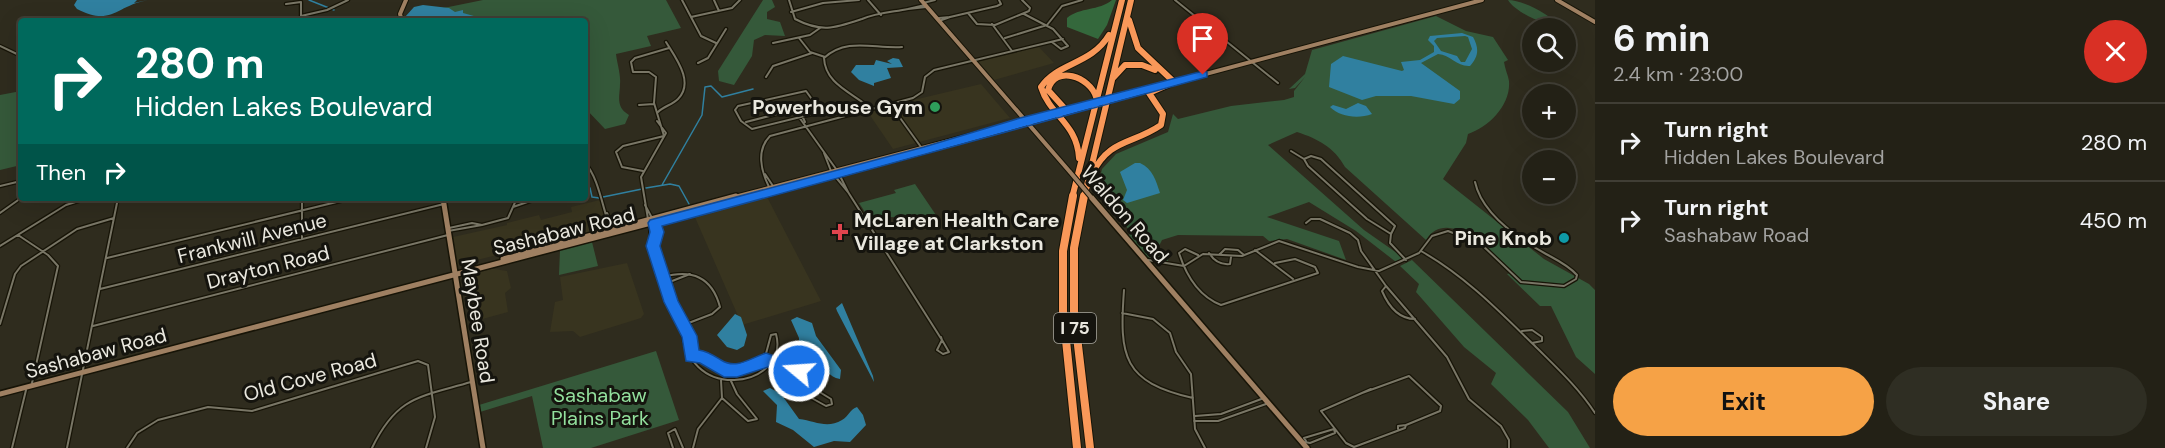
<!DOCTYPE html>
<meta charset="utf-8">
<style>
body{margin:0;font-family:"DM Sans",sans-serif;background:#2f2e23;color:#f1f3f6;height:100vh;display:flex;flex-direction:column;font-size:22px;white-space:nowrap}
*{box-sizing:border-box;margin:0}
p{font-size:20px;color:#a3a3a1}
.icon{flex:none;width:33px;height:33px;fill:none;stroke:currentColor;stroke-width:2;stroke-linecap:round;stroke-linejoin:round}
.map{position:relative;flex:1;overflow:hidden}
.details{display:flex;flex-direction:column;background:#232116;width:570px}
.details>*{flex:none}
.top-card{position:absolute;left:18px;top:18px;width:570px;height:183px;border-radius:6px;box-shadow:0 6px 24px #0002,0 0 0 2px #403e35;background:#00695c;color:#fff;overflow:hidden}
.tools{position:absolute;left:1522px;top:18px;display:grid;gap:12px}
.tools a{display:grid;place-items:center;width:54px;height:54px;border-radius:50%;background:#232116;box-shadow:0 6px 24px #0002,0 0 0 2px #403e35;font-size:30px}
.pin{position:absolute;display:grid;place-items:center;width:51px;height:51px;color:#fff;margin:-62px -26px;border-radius:50% 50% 50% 0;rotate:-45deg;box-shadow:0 0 6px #0007}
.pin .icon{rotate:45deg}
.me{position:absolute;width:66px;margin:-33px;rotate:288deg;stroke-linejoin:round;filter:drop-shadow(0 0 4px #0008)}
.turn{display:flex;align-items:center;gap:21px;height:126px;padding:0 18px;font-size:27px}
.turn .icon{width:78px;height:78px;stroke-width:2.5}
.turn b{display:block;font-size:42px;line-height:51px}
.then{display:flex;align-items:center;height:57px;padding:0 18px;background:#0003;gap:12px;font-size:22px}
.round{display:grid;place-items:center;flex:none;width:63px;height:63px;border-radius:32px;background:#2f2e23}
.headline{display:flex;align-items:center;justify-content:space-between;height:102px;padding:0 18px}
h1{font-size:36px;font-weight:700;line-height:45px}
.action{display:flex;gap:12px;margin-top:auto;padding:12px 18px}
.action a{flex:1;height:69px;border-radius:36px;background:#f6a246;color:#111;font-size:24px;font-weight:700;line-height:69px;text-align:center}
.action a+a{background:#2f2e23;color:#f1f3f6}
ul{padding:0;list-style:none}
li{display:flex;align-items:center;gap:18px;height:78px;padding:0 18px;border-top:2px solid #403e35}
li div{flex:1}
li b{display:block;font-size:22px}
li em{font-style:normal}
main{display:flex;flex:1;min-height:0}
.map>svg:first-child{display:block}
</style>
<main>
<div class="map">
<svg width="1595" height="448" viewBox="0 0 1595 448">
<rect width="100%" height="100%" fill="#2f2c1e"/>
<path fill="#38341f" d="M1038,46L1054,63L994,80L978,61Z
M981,84L1010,118L893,149L867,111Z
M766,195L821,301L742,325L694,215Z
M600,200L608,226L513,254L511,246L496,250L497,255L457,265L453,237L507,225V223L539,215L541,220L572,212L571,207Z
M627,263L644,314L641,318L580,337L573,331L550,332L555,302L563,300L560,277Z
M488,268L507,271L511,288L505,293L508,312L475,321L473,308L468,310L461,277Z"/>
<path fill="#35593a" d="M483,0H666L681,28L647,36L651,46L616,54C617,63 621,75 620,84C620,96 615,107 629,115L625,124L605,129L585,108V21H415L414,14Z
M763,0H772L775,7L767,12V19L780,22L785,36L765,35L754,40L752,56L734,85L719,81L718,71Z
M1508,0C1523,0 1550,15 1560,26C1545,25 1516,13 1508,0Z
M1436,16L1466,31L1493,37L1508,60L1504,62C1505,69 1508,75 1509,81C1511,105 1489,127 1468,134L1466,143L1443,179L1544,259L1589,284L1595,290V374L1576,357L1551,306H1540L1507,274L1511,273C1496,255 1448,205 1426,240L1345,167C1334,147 1318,139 1297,132L1268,145L1364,230L1404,258L1396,262L1356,231L1309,202L1267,217L1339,241L1346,260L1287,239L1269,241L1263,236L1178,235L1162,240L1158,248L1168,256V262L1143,256L1126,236L1132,233L1096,193L1102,169L1116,154L1168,132L1173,114L1178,119L1231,106L1284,100L1294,97V91L1305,77L1295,88L1289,89L1305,74L1312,50Z
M21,91V165L0,170V95Z
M915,184L936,215C921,219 903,217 886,217L876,229L859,203L896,193L894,190Z
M592,242L598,266L559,275L560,250Z
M1412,260L1568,412L1590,448H1549L1528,420L1491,384L1496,373L1464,347L1416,292L1419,284L1400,266Z
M656,351L679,420L591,448H543L532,396L480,412L479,405Z"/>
<path fill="#34683c" d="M1112,0H1116L1107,25L1098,39L1067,27V18C1080,7 1099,11 1112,0Z"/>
<path fill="#3080a0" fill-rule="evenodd" d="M77,0H137L134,3L148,0C115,6 112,27 77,9L74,5Z
M423,5L449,8L455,12L463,10V13L492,21H410L405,17L414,7Z
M1462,33L1473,37C1479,48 1479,56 1470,66C1457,67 1451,55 1438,54L1421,63L1460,91V99L1454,104L1411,96H1376L1362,100L1329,87L1331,64L1343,56L1402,71L1404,70L1401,62L1420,60L1434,52V46L1428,40L1430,36ZM1465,36L1468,37L1472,49L1465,62H1461L1457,56L1441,51L1434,41L1437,38Z
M893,58L899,59L903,67L887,68L891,78L874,83V86L859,80L851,72L856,65H874L876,60L892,64L887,61Z
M1358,103L1366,106L1372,114C1358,119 1340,117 1330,107L1333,105L1346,109Z
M1135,163H1140C1153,169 1156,181 1160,193L1127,203L1123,200L1127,190L1120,172Z
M842,303L873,376L874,382L837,311L836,308Z
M735,314L741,317L747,335L744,346L737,350L727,347L717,335Z
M797,317L812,323L816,336L841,370L840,379C828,377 825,367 818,359C814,354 805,353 799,352V338L791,320Z
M770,388L781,394L799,419C815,421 827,429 842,420C849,416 849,410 857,407L863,415L866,425L850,442L834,441L814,447L793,430L776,422L777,405L763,391Z"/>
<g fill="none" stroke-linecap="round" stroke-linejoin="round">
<path stroke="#3080a0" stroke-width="1.5" d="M309,0L334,10
M585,183L590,188L592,197L599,198
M662,185L702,115L705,87L711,86L722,97L753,89
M646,188L670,184L679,186L689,204
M603,197L642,189"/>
<g stroke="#171407" stroke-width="4.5">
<path id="street" d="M682,0L701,36L716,43
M714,0L719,11
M789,0L795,19C822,33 835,28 862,19C876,13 893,12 908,9
M868,0L881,15
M1175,0L1278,83
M923,3L935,0
M286,4L301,2V21
M925,5L908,9L926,7
M791,12L823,3L859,0
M968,13L977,24L995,25L1029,11L1030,8L1022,0
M1024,14L1053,29L1068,46L1061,49L1052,42
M301,16L327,10L348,0
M691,17L732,8L740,0
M950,17L997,6L1001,4L999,0
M939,18L950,17L939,21
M384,21L400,18
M992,24L1012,51
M799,38L810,52L825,57
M1005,38L1047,25L1062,6L1082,0
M773,43L810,35L820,28
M0,46L21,56
M698,63L708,58L726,29
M766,77L773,66L812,53
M806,91L819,109L817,113L752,129L741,121L735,110L738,106Z
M865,104C848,91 825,82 824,58C847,37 874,49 902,47
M890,104L921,147
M639,105L654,104
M799,109L805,122
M794,110L836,169
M658,112C664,106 672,105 678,99C695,82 675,57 666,42
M746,122L816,104
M664,136L654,103L656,77L649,72H633L631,62L635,58L669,48
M1291,151L1304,159L1308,166L1367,219L1391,234L1390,243L1406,260
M824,153L831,171
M1304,159L1311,156L1321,159L1395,226L1391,234
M585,163C598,176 603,209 610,228
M643,171L622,167L616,152L623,146L664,136
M765,174L773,186
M839,174L848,192
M834,175L848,192L942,340
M0,186L21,181
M769,187C761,171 756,150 770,136L913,98L922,92L925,77L934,70L1063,39
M302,198V239
M645,205L652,218
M513,207L539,198
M0,213L21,198
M607,213L613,227
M648,219L641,177L666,133L657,121
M655,223L657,233L652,244L663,277
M1306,223L1311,219H1320L1350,233L1358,240L1361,251L1386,286L1447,357L1469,399L1501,426L1509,440V448
M482,225L508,218L517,198
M650,225C650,271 683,307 690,352
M448,231L482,225L472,223L449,228
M18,235L48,255L58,266L32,383
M0,246L66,205L88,198
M1255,250L1293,279
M1421,251C1465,276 1498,310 1534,345C1556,367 1578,387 1595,413
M1209,253C1214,261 1221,265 1230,264L1231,257
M1198,255L1185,249L1179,253C1186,275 1198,296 1221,305L1318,273L1315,267L1295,259L1275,263
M1219,255L1225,249L1238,250L1244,255
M107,258L353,198
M1148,260L1184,266L1203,254L1242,256L1279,241L1358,267L1379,271L1419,253L1432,236L1448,231L1481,244L1521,282L1564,286L1576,279L1577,275C1568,265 1557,260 1546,254C1519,239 1482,214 1475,182
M663,277C692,269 712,277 720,307L712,314L686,324
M667,283L690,274
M1386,286L1382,291C1388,305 1398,319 1415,319
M100,289L444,204
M1124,290C1119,357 1123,382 1193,398
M1122,313L1153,319L1170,333L1176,352L1191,374L1195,429L1205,448
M682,321C681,407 791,388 776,334L771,335L764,361C752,369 731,373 718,366C709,361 703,356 692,356
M0,324L15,274L21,266L77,229L114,218
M93,326L448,235
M1522,331L1532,330L1542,337V341L1532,343
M941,337L942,340
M942,340L949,352L943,354L937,350Z
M770,367L792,378L808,396L826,406L832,404L831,399L813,388L799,371L775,361
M1371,389L1362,393L1409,376L1441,406L1440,411L1406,425
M1362,393L1321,411L1346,443L1354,447L1405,428L1406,425L1398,426V429
M722,398L748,421L757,419L737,394L731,381
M1195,416L1221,414L1264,398
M1194,421H1218L1266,404
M1305,442L1310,443L1335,433L1334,429L1304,438L1306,441
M12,448L26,390
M67,448L118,198
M127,448L137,433L158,420L208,407L252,411L418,361L428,365L435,417L426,448
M372,448C397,396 420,397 471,382
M673,448L668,433L675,429L683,448
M693,448L698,429L722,398L721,380"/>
</g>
<g stroke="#171407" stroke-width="6">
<path id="secondary-far1" d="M921,0L1070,172
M1557,0L1595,22
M402,21L400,14L406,0
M1172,83L1482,0
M1117,97L1158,86
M731,198L1086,105
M748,198L927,151L1003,127"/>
</g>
<g stroke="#171407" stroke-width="8">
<path id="secondary" d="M1091,197L1307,448
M443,198L483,448
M503,259L736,196
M0,394L754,196"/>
</g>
<g stroke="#171407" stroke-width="8">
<path id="highway-far1" d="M1113,78L1125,65H1142L1155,70
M1067,111L1048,90C1055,64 1090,77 1096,97
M1079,158C1077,123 1050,116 1041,87C1058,62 1091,65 1109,35
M1092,174C1110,138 1132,145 1161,125L1163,114L1149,93L1174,82L1138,48L1129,20
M1072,198L1122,0
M1084,198L1131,0"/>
</g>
<g stroke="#171407" stroke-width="10">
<path id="highway" d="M1073,196L1063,251V311L1077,448
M1084,196L1074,248V311L1090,448"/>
</g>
<use href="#street" stroke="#797666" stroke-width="2"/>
<use href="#secondary-far1" stroke="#9f8062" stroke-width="4"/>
<use href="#secondary" stroke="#9f8062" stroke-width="5"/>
<use href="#highway-far1" stroke="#f99859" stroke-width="6"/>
<use href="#highway" stroke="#f99859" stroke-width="8"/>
<g stroke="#171407" stroke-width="6" stroke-linecap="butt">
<path id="secondary-bridge" d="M1086,105L1117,97
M1070,172L1091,197"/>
</g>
<use href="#secondary-bridge" stroke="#9f8062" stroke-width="4"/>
</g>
<path fill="#1a73e8" stroke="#114b97" stroke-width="1.5" d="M1203,71L1207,72V77C1025,125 844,177 662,226L664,232L660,246L678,301L697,336L699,350C707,351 713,355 721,360C737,370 750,358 766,353L804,366L806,371L804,376L799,377L768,367L737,377H724L700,363L686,361L682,337L664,302L646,246L650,232L648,223L650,220L924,147L1020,118Z"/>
<circle fill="#2e9e5b" stroke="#15140e" stroke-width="2" cx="935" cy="107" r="6"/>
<path fill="#e0444e" stroke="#15140e" stroke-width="2" d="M837 223h6v6h6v6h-6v6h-6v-6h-6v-6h6z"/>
<circle fill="#0f9aa8" stroke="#15140e" stroke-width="2" cx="1564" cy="238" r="6"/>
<g text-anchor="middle" stroke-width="6" stroke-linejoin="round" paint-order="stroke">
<rect fill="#15140e" stroke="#aaa8a0" stroke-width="1.5" x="1054" y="313" width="42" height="30" rx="4.5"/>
<g font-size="18" font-weight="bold" fill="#eae8df">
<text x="1075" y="334">I 75</text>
</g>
<g font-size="20" font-weight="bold" fill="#eae8df" stroke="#15140e" text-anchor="end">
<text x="923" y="114">Powerhouse Gym</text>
<text x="854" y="227" text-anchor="start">McLaren Health Care<tspan x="854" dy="23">Village at Clarkston</tspan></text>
<text x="1552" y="245">Pine Knob</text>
</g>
<g font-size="20" fill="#eae8df" stroke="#15140e">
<text transform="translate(1125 214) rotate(49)" y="7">Waldon Road</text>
<text transform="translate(564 231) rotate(-14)" y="7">Sashabaw Road</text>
<text transform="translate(252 238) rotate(-14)" y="7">Frankwill Avenue</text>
<text transform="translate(268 267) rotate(-14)" y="7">Drayton Road</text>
<text transform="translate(478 321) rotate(81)" y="7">Maybee Road</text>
<text transform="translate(96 353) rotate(-15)" y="7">Sashabaw Road</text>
<text transform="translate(310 377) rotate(-15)" y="7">Old Cove Road</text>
</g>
<g font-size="20" fill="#93e09d" stroke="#15140e">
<text x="600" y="402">Sashabaw<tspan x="600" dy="23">Plains Park</tspan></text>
</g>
</g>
</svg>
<div class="tools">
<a><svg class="icon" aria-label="search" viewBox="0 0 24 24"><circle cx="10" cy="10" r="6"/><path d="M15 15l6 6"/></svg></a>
<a>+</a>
<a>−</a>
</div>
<div class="pin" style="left:1203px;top:75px;background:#d93025"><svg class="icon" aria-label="arrive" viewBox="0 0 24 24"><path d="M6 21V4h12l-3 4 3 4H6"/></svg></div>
<svg class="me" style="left:799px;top:371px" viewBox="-20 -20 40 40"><circle r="17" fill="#1a73e8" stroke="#fff" stroke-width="3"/><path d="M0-11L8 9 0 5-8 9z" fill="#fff"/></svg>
<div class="top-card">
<div class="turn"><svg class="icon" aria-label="right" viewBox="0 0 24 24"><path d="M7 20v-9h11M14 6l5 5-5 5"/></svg><div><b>280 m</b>Hidden Lakes Boulevard</div></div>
<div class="then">Then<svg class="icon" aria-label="right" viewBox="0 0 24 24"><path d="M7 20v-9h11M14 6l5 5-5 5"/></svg></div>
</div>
</div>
<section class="details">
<div class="headline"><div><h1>6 min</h1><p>2.4 km · 23:00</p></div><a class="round" style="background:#d93025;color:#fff"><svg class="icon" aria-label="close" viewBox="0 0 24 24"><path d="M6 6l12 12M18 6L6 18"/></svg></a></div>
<ul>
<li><svg class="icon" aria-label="right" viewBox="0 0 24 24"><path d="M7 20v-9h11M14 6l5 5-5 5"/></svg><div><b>Turn right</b><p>Hidden Lakes Boulevard</p></div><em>280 m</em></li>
<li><svg class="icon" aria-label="right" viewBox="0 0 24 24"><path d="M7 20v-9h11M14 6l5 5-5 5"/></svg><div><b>Turn right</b><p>Sashabaw Road</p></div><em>450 m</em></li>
</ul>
<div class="action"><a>Exit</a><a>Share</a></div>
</section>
</main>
